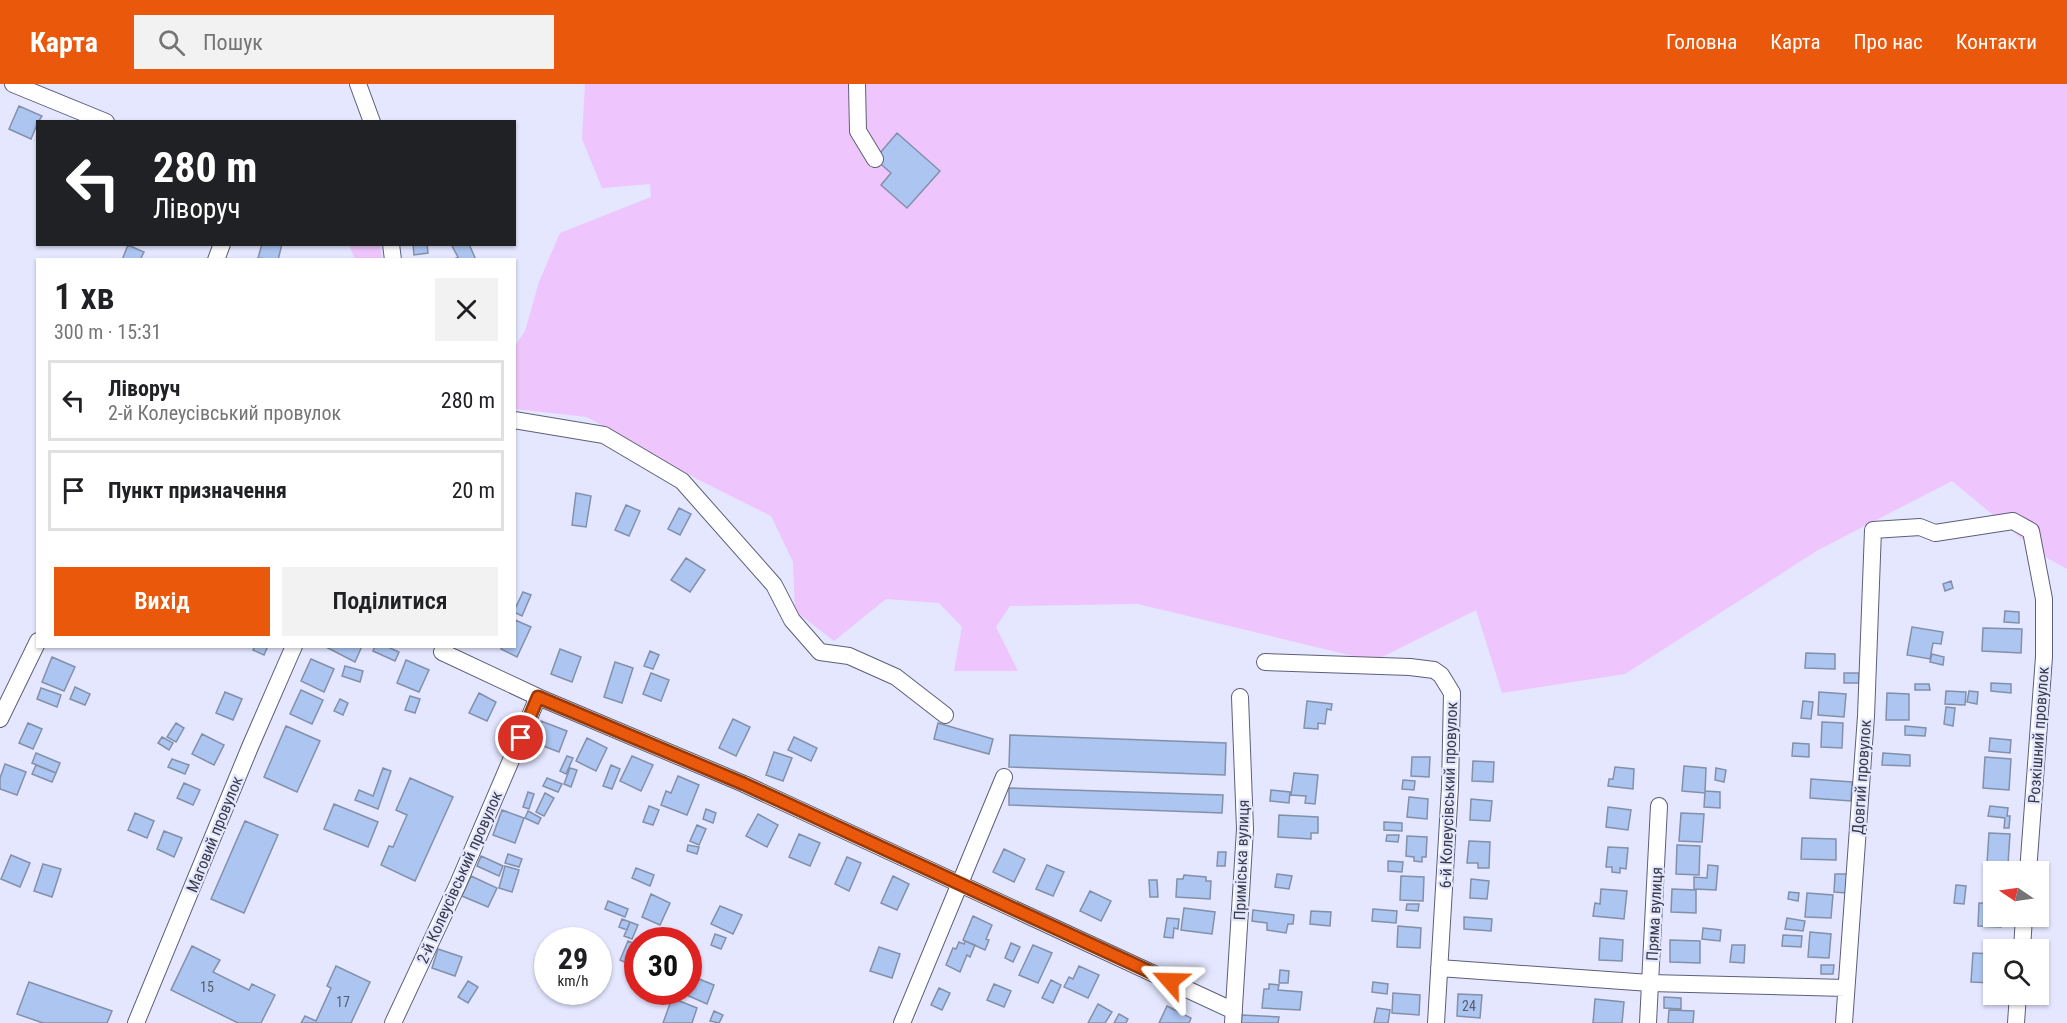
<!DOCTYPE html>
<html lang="uk">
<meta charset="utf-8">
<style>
body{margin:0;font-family:"Roboto Condensed",sans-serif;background:#f2f2f2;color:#202124;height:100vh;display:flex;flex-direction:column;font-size:22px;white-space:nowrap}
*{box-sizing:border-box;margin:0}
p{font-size:20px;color:#757577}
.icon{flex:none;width:33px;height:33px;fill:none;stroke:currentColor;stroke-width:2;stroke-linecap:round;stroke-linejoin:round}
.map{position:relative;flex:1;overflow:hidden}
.sheet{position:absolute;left:36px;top:174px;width:480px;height:390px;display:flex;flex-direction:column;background:#fff;border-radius:0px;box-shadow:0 2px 4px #0004}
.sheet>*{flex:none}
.banner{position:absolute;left:36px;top:36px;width:480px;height:126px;border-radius:0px;box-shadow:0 2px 4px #0004;background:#202124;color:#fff;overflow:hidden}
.needle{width:39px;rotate:283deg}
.tools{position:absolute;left:1983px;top:777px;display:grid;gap:12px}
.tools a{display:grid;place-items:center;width:66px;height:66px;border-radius:0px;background:#fff;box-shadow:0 2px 4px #0004;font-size:30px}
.speed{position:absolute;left:534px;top:843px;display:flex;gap:12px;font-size:30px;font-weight:700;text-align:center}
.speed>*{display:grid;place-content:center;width:78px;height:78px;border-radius:50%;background:#fff;box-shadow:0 2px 4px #0004;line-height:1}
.speed small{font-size:15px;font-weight:400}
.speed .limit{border:9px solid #d22;background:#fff;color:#111}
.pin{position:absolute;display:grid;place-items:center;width:51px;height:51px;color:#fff;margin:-26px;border:3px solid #fff;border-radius:50%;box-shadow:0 2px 6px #0007}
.me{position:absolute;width:66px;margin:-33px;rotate:295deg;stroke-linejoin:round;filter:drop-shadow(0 0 4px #0008)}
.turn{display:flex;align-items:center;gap:21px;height:126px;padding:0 18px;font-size:27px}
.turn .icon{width:78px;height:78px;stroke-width:2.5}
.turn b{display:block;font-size:42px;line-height:51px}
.round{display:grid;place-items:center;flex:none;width:63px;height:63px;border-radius:0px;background:#f2f2f2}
.summary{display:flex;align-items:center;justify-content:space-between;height:102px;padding:0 18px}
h1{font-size:36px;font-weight:600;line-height:45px}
.button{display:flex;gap:12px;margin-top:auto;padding:12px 18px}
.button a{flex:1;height:69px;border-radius:0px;background:#ea580c;color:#fff;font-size:24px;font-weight:600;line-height:69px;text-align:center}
.button a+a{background:#f2f2f2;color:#202124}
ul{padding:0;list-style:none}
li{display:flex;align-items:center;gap:18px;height:81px;margin:0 12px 9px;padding:0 6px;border:3px solid #e0e0e0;border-radius:0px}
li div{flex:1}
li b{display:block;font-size:22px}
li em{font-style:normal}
header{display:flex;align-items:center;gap:36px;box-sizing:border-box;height:84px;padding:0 30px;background:#ea580c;color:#fff}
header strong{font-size:28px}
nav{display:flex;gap:33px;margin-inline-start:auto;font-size:21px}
.search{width:420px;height:54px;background:#f2f2f2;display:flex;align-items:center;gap:15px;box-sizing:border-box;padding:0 21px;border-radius:0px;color:#757577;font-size:22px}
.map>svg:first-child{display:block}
</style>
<header>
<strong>Карта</strong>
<div class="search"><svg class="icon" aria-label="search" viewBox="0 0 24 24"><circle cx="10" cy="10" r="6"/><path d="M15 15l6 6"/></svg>Пошук</div>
<nav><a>Головна</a><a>Карта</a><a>Про нас</a><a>Контакти</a></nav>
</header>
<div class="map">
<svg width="2067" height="939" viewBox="0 0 2067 939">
<rect width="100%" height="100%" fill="#e4e7ff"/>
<path fill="#eec5fc" d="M585,0H2067V485L2040,470L1952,397L1818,466L1625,590L1502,609L1476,526L1374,577L1138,520L1010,522L996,543L1018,587H954L962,543L939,519L886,515L834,557L795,527L793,478L771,432L697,395L587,333L515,325V262L525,247L539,198L560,149L651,113L650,100L602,104L582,55Z
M349,161H380L382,175H355Z"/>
<path fill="#adc5f1" stroke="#8390a9" stroke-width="1.5" d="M19,22L42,32L38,38L31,55L9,45Z
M897,49L940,87L907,124L881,101L891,89L875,75Z
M262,160H282L278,176L258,174Z
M413,160H427L428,169L414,171Z
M456,160H469L476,176H453L458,173L452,162Z
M128,161L144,168L140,176H122Z
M576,409L591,412L586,443L572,441Z
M626,421L640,427L629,452L615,446Z
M679,424L691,430L680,451L668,445Z
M686,474L705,486L690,508L671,496Z
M1951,497L1953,504L1945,507L1943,500Z
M523,508L531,511L522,532L514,528V527Z
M2005,527L2019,528V539L2004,538Z
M515,536L531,543L517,573L501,565L503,562H514Z
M1912,543L1943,548L1941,560L1933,559L1930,575L1907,571Z
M1983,544L2022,545L2021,569L1982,567Z
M255,562H268L264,571L253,566Z
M324,562H362L355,578Z
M375,562H386L399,568L395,577L373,567Z
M560,565L581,573L572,598L551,590Z
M650,567L659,571L653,585L644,582Z
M1806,569L1835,570V585L1805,584Z
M1932,570L1944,573L1943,581L1930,578Z
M52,573L75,583L64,607L42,598Z
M311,575L334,585L324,608L301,597Z
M406,576L429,586L419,608L397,599Z
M615,578L633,584L622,619L604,613Z
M345,582L363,587L360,598L342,592Z
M651,589L669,596L661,617L643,610Z
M1844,589H1859V599H1844Z
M1991,599L2011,600V609L1991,607Z
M1915,600H1929L1930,606H1915Z
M75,603L90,610L85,621L70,615Z
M41,604L61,611L57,623L37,615Z
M301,606L323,616L312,640L290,630Z
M1946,607L1966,608L1965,621L1945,620Z
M1969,607L1978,608L1977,620L1967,618Z
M225,608L242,615L233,636L216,629Z
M1819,608L1846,610L1844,633L1818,631Z
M479,609L496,618L487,637L469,629Z
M1887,609L1909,610V636H1886Z
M410,612L420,615L415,629L405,626Z
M340,615L348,619L343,631L334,627Z
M1307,617L1332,620L1331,626L1327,625L1325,640L1318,639V645L1304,644Z
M1803,617L1813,618L1811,635L1801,634Z
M1946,623L1955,624L1953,642L1944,640Z
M733,635L750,643L736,672L719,664Z
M541,637L567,647L559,668L533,658Z
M1822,638L1843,639L1842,664L1821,663Z
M28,639L42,645L33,665L19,659Z
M176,639L184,644L176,658L167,653Z
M938,639L993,655L989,670L934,655Z
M286,642L320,657L297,708L264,693Z
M1905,642L1926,644L1925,652L1905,651Z
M202,650L224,661L214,681L192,670Z
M1010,651L1226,659L1225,691L1009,683Z
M162,653L173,659L169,666L158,659Z
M794,653L817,664L811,677L788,666Z
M587,654L607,664L596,687L576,677Z
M1990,654L2011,656L2010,669L1989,667Z
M1793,659L1809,660V673L1792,672Z
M774,668L792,674L783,697L766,691Z
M36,669L60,679L56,689L32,679Z
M1883,669L1910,671V682L1882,681Z
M567,672L573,674L566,690L560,687Z
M632,672L653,681L641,707L620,697Z
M1412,673H1430L1429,693L1411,692Z
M1985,673L2011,675L2009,706L1983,704Z
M172,675L189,681L185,690L168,683Z
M1473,677L1494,678L1493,698L1472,697Z
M5,680L26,688L17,711L0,705V694Z
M36,681L56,689L52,698L32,690Z
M611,681L620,685L612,705L603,702Z
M1684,682L1706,684L1705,709L1682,707Z
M1615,683L1634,685L1633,705L1608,702L1609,695H1613Z
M383,684L391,687L378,725L355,716L359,706L373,712Z
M570,684L577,686L571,703L564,700Z
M1716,684L1726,686L1724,698L1715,696Z
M1294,689L1318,691L1315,720L1305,719L1306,712L1291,711Z
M678,692L699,701L687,731L661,721L666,707L671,709Z
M410,694L453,713L415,797L381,781L389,762L393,763L407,731L396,726Z
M547,694L562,700L558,708L543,702Z
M1811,695L1852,698L1851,717L1810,714Z
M1403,696L1415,697L1414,706L1402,705Z
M184,699L200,706L193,721L177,714Z
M1009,704L1223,711L1222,729L1009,721Z
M1271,706L1290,708L1289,719L1270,717Z
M1705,707L1720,708V724L1704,723Z
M528,708L534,710L529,725L523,723Z
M545,709L554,714L544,732L536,728Z
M1409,713L1428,715L1427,735L1407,733Z
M1471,715L1492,717L1490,737L1470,736Z
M334,720L378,738L368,763L324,745Z
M649,722L659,726L653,741L643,738Z
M1990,722L2008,724L2007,732H2010L2009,744H2004L2005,734L1988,732Z
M1608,723L1631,726L1628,746L1606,743Z
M706,725L716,729L713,739L703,735Z
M502,726L524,734L515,759L493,751Z
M528,727L541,734L538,740L525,734Z
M135,729L154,737L147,754L128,746Z
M1681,729L1704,730L1702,758L1679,757Z
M758,730L778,741L767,763L746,752Z
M1279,731L1318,733V749H1311V755L1278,753Z
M245,737L278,751L244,829L211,815Z
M1384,738L1402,739V747L1384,746Z
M697,741L706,745L699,761L690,757Z
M164,747L182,754L174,773L157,765Z
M1989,749L2010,750L2008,780L1987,779Z
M799,750L820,759L810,782L789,773Z
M1387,751H1399L1398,758L1386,757Z
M1407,752L1427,753L1426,773H1422V778L1414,777V773L1406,772Z
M1802,754L1836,755V776L1801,775Z
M1469,757L1490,758L1489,784H1478V779H1467Z
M688,761L699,763L697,770L687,767Z
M1677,761L1700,762L1699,791L1676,790Z
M1608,763L1628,764L1626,785L1620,784V789L1612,788V783H1606Z
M1004,765L1025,775L1014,798L993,788Z
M1218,768H1226L1225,782H1217Z
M508,770L522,775L519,783L505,779Z
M11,771L30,779L20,803L1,795Z
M481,772L503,782L499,792L477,782Z
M847,773L861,779L849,807L835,800Z
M1388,777L1403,778L1402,788L1388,787Z
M43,780L61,785L52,813L34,807Z
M1047,781L1064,788L1053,812L1036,805Z
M1708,781L1718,782L1716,806L1694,805V793L1707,794Z
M505,782L519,786L512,808L499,804Z
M636,784L654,791L650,802L632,794Z
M1277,790L1292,792L1289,805L1275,803Z
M1835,790H1847L1846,809L1834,808Z
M1184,791L1206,793V797H1211L1210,815L1176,813L1177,795H1183Z
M471,792L497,804L488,823L462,812Z
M893,792L909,800L897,826L881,819Z
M1401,792L1424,793L1423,817L1400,816Z
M1471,795L1489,797L1487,815L1470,814Z
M1149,796H1157L1158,813H1150Z
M1956,801L1966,802L1964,820L1954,819Z
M1601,805L1627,807L1624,835L1593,832L1595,819L1600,820Z
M1672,805L1696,806V829L1671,828Z
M1090,807L1111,817L1101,837L1080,827Z
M1789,808L1799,809L1798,817L1788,815Z
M1807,809L1833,811L1831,834L1805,833Z
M651,810L670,819L660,841L642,833Z
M608,817L628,825L625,833L605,825Z
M1979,819L1994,820V832H2001V843L1978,842Z
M1407,820H1419L1418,827L1406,826Z
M720,822L742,831L733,850L711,840Z
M1184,824L1215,828L1212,850L1181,846Z
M1373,825L1397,827L1396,839L1372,837Z
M1253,826L1294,831L1293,840H1288L1286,849L1267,846V839L1252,837Z
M1311,827L1331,828L1330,842L1310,840Z
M973,832L992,841L986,855L989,856L985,866L963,856Z
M1464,833L1492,835L1491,847L1464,845Z
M1167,834L1179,835L1178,845L1174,844L1173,854L1164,853Z
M1787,834L1805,837L1803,847L1785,845Z
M622,835L630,838L627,846L619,843Z
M630,838L638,841L632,855L624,852Z
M1398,842L1421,844L1420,864L1397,863Z
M1703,844L1721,846L1720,857L1702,855Z
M1810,848L1831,850L1829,874L1808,873Z
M715,850L726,854L721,865L711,861Z
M1783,851L1802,852L1801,863L1782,862Z
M1600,854L1623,856L1622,877L1599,876Z
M1670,856L1700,857V879L1670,878Z
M628,857L638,861V884L620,876Z
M965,857L975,861L970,873L967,871L960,888L946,881L953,864L956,865L959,858L964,860Z
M1011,859L1020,863L1013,878L1005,874Z
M1033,861L1052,869L1038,899L1019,891Z
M1732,861H1745L1744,879L1730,878Z
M192,862L220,876L213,888L249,906L252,900L275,911L261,939H238L171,906Z
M879,863L900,870L892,894L870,887Z
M438,865L462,873L455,892L432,884Z
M1973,869L1994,870V899L1971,898Z
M1821,881H1834L1833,890H1821Z
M336,882L370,898L351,939H301L305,932L316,937L331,904L327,902Z
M1079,882L1099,891L1088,914L1064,903L1069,893L1073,895Z
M1280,886L1289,887L1288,899H1279Z
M689,891L714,901L707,920L682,909V908H688Z
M1051,896L1061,901L1053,919L1042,914Z
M468,897L478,903L468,919L458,913Z
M29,898L112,927L107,939H43L17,930Z
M1373,898L1388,900L1387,910L1372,908Z
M994,900L1011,907L1004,923L987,916Z
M1269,900L1279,901L1278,906L1302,908L1300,926L1262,924L1264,905H1269Z
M939,904L950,909L942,926L931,921Z
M1393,909L1420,911L1419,931L1392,929Z
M1458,910L1482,911L1480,934L1457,932Z
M1664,913L1681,914V925L1664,924Z
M672,914L697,924L692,939H663Z
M1595,915L1624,918L1622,939H1593Z
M1098,920L1112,928L1105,939H1088Z
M1167,922L1191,934L1189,939H1159Z
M1377,924L1390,926L1388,939H1374Z
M1669,926L1694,927L1693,939H1668Z
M714,927L723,931L719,939L710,937Z
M1119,930L1128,935L1126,939H1114Z
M1242,931L1279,933L1278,939H1241Z"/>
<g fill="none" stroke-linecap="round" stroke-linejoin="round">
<g stroke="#5c5f78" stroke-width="18">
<path id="minor" d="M13,0L106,38
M358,0L372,38
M857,0L858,47L875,75
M391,160L393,176
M216,176L222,160
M514,336L604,351L682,397L774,501L792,536L820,568L849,572L896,593L945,631
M442,568L538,613L744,700L1234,927
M1265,578L1410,583L1434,586L1441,591L1452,609L1450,703L1436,939
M0,635L38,557
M2022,866L2024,832
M1439,884L1650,899L1846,904
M136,939L250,663L294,562
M393,939L458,800L538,613
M902,939L1004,693
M1233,939L1245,745L1240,613
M1648,939L1659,722
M1844,939L1866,632L1873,446L1920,443L1935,449L2013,437L2031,447L2044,515V573L2028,788
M2016,939L2018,910"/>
</g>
<use href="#minor" stroke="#fff" stroke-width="16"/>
</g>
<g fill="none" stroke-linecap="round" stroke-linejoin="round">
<g stroke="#983908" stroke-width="15">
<path id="route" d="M521,654L538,613L744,700L1170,897"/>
</g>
<use href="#route" stroke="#ea580c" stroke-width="10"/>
</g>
<g text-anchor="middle" stroke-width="4.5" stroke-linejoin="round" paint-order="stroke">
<g font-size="14" fill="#565e71">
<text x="207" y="908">15</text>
<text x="343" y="923">17</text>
<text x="1469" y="927">24</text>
</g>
<g font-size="16" fill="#393b46" stroke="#e4e7ff">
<text transform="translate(2038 651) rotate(-86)" y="6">Розкішний провулок</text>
<text transform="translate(1861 693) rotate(-86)" y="6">Довгий провулок</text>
<text transform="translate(1448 711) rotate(-88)" y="6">6-й Колеусівський провулок</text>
<text transform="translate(214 750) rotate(-68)" y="6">Маговий провулок</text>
<text transform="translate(1241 776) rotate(-88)" y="6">Приміська вулиця</text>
<text transform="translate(459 793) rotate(-66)" y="6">2-й Колеусівський провулок</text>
<text transform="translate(1654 830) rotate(-87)" y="6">Пряма вулиця</text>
</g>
</g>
</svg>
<div class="tools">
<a><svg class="needle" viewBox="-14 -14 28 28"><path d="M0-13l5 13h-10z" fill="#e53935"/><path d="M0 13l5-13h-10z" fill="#757577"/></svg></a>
<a><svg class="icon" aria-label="search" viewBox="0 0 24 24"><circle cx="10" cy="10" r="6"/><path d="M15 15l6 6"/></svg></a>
</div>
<div class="speed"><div>29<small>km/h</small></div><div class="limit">30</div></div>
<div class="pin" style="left:521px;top:654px;background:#d93025"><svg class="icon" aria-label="arrive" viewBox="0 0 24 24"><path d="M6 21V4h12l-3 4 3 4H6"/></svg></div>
<svg class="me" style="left:1170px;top:897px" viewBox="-20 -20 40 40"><path d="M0-17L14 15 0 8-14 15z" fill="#ea580c" stroke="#fff" stroke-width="4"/></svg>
<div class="banner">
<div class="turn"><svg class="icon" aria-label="left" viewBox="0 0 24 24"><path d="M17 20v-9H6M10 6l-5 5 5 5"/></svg><div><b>280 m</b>Ліворуч</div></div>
</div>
<section class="sheet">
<div class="summary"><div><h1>1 хв</h1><p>300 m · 15:31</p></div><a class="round"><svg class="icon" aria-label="close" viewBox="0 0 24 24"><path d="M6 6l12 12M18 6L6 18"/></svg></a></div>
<ul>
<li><svg class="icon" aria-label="left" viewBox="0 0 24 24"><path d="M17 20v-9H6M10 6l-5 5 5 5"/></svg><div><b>Ліворуч</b><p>2-й Колеусівський провулок</p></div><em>280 m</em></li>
<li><svg class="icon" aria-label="arrive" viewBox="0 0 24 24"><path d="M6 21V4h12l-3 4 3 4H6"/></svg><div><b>Пункт призначення</b></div><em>20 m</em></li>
</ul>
<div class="button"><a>Вихід</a><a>Поділитися</a></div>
</section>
</div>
